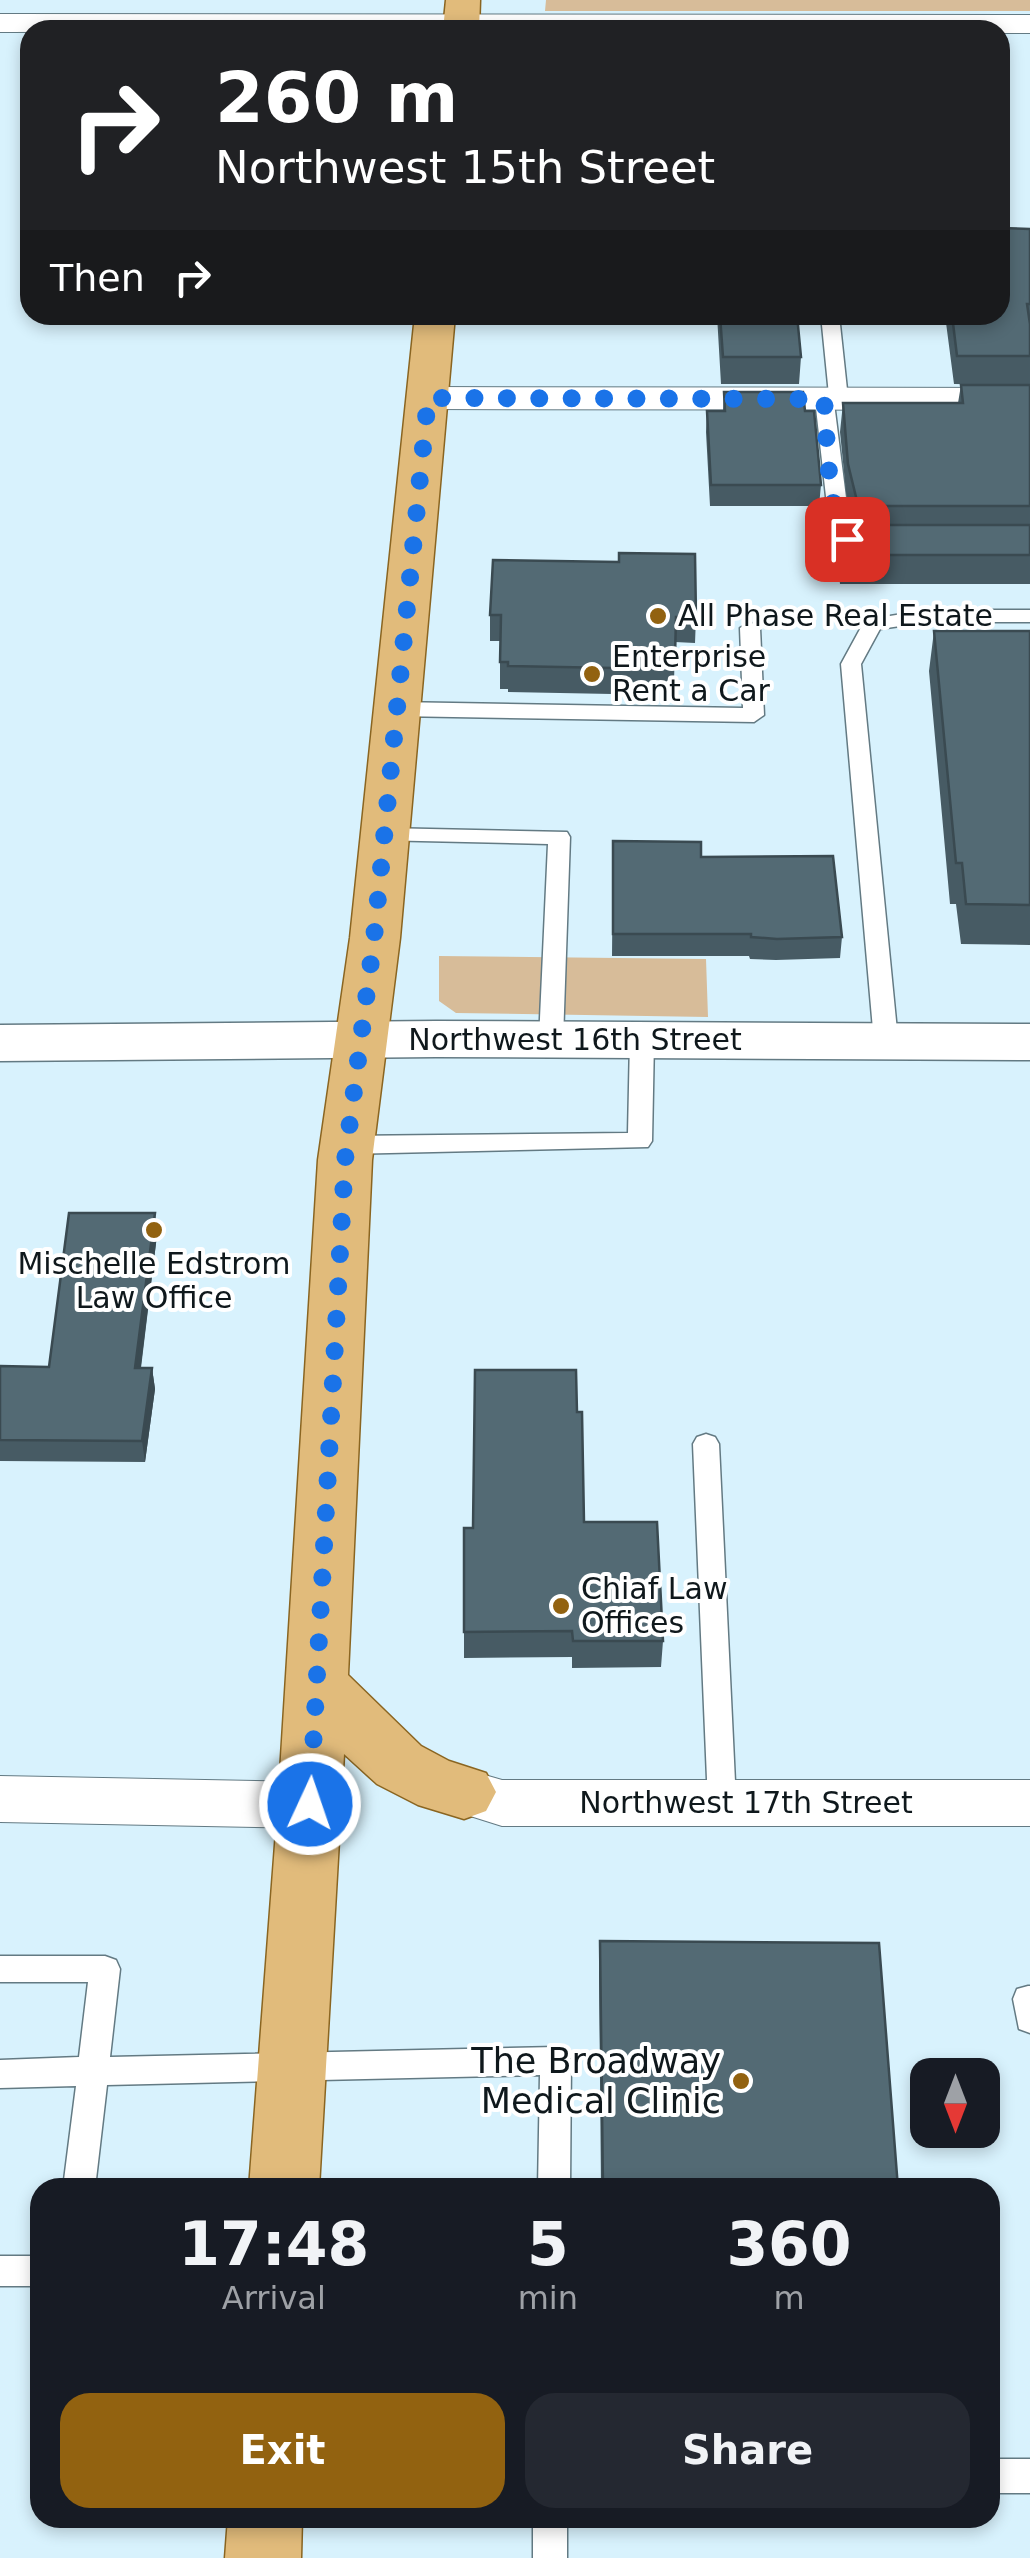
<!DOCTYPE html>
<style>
body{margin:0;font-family:"DejaVu Sans",sans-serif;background:#242831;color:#f1f3f6;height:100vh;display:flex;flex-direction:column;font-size:38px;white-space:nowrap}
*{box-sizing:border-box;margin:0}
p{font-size:32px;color:#9ea1a6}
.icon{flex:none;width:55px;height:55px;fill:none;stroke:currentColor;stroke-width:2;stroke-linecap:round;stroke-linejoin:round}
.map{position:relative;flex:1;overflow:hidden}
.sheet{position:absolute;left:30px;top:2178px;width:970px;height:350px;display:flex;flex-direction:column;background:#171b24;border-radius:30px;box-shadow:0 5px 15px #0003}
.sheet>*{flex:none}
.banner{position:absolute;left:20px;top:20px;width:990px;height:305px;border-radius:30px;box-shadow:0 5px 15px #0003;background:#202124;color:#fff;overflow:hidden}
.needle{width:65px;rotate:180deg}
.tools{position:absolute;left:910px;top:2058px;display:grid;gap:20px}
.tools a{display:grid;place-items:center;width:90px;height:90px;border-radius:20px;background:#171b24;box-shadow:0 5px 15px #0003;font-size:50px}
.pin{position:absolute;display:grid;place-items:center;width:85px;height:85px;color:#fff;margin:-42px;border-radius:20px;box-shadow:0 5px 15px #0006}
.me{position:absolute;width:110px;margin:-55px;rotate:3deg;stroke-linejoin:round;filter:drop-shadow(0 0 8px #0008)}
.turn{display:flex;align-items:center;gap:35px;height:210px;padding:0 30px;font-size:45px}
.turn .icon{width:130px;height:130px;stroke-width:2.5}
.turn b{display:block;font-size:70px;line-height:85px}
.then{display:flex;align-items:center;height:95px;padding:0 30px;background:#0003;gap:20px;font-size:38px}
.eta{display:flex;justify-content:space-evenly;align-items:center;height:170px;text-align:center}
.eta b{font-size:60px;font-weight:700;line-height:70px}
.cta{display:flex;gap:20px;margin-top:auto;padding:20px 30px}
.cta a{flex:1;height:115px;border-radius:30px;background:#926210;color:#fff;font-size:40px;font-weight:700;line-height:115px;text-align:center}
.cta a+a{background:#242831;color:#f1f3f6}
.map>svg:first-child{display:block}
</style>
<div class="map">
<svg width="1030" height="2558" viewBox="0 0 1030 2558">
<rect width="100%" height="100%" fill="#d8f2fd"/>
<path fill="#d7bc99" d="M546,0H1030V11H545Z
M439,956L706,959L708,1017L456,1013L439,1001Z"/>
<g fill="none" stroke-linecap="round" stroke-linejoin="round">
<g stroke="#637a83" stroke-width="3">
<path id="service" d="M821,315H839L848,399L846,403H834L850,529L865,541L855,547L830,532L815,399L817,395H829Z
M927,610H1030V622H927L880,629L861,664L898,1041L886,1049L874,1041L841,664L865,620Z
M750,622L760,628L764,715L754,722L396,716L386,709L396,702L743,708L740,628Z
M384,828L567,832L570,837L563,1040L559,1046L551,1048L539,1040L548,844L376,840L373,835Z
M642,1032L654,1040L652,1141L648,1147L346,1154L334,1145L346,1136L628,1133L630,1040Z
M706,1434L715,1437L719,1444L736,1803L732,1812L722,1815L712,1812L708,1803L693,1444L697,1437Z
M0,1956H105L116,1960L120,1969L110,2057L556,2047L567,2051L571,2061L570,2188H538L540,2075L107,2085L95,2188H63L76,2086L0,2088V2060L79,2057L88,1982H0Z
M1028,1986H1030V2033L1019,2029L1013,1999L1017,1989Z
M0,2256H40V2286H0Z
M990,2459H1030V2493H990Z
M533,2518H567V2558H533Z"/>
</g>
<g stroke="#637a83" stroke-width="2">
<path id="minor" d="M0,14L1030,15V33H1000V30L0,32Z
M428,387L1030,388V410L428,409L415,406L410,398L415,390Z
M464,1769L502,1780H1030V1826H502L445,1808L437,1792L445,1776Z
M0,1776L310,1782L329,1788L337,1805L329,1822L310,1828L0,1822Z"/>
</g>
<g stroke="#637a83" stroke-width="3">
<path id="tertiary" d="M436,1021L1030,1024V1060L436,1057L0,1061V1025Z"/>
</g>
<g stroke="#8a6521" stroke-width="3">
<path id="primary" d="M446,0H480L479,30H443Z
M415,315H455L400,938L372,1160L348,1675L421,1746L449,1761L486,1773L496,1792L486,1811L464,1819L418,1805L377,1784L344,1754L319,2188H249L278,1805L318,1160L350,938Z
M228,2518H302L301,2558H225Z"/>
</g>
<use href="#service" fill="#fff" fill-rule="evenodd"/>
<use href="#minor" fill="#fff" fill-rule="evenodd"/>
<use href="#tertiary" fill="#fff" fill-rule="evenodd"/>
<use href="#primary" fill="#e1bb7b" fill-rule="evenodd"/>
</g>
<path fill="#475b64" d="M1030,229V385L954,384L945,315H1000Z
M717,315H797L801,357L799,384H721Z
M961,385H1030V584H840L835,543L837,514L852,519L846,492L840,432L843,403H958Z
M724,392L805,411L821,485L819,506H710L706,432L707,411H723Z
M619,562L696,617L695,643L675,642L674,683L612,682V694L508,692V689H500V641H490V615Z
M934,631H1030V945L961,944L956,904H950L929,671Z
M613,841L701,857L842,937L840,958L776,960L750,959L749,956H612Z
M157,1235L141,1368H152L155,1389L145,1462L0,1461V1366L49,1367Z
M577,1412L584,1522L663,1641L661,1667L572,1668V1657L464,1658V1632L473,1528Z
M600,1941L898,2188H601L599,1973Z"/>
<path fill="#3a4a51" d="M155,1213L157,1235L138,1389L135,1368Z
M152,1368L155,1389L145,1462L142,1441Z"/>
<path fill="#536a74" stroke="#3a4a51" stroke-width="2.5" d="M1000,228L1030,229V304H1027L1030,324V356H957L952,315H1000Z
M720,315H797L801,357H723Z
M961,385H1030V506H870L857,501L848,464L843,403H963Z
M724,392H803L805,411H814L821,485H711L707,411H725Z
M837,514L869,525H1030V555H842Z
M619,553L695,554L696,617H676L675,657L613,655V668L508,666V662H500L501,615H490L493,560L619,562Z
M934,631H1030V905L966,904L962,863H956Z
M613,841L701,842V857L833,856L842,937L777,939L751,937V934H613Z
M69,1213H155L135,1368H152L142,1441L0,1440V1366L49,1367Z
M475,1370H576L577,1412H582L584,1522H657L663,1641H573L572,1631L464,1632V1528H473Z
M600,1941L879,1943L898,2188H603Z"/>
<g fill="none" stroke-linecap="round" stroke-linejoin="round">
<path stroke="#1a73e8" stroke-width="18" stroke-dasharray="0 32.4" d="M310,1804L345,1160L374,938L428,398L824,399C827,430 827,518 847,539"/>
</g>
<g fill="#926210" stroke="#fff" stroke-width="4">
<circle cx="658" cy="616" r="10"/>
<circle cx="592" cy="674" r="10"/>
<circle cx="154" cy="1230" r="10"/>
<circle cx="561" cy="1606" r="10"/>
<circle cx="741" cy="2081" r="10"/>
</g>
<g text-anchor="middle" stroke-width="8" stroke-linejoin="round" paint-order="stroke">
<g font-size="30" fill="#0f181c" stroke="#fff" text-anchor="start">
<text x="678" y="626">All Phase Real Estate</text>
<text x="612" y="667">Enterprise<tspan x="612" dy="34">Rent a Car</tspan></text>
<text x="154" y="1274" text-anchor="middle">Mischelle Edstrom<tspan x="154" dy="34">Law Office</tspan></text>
<text x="581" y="1599">Chiaf Law<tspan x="581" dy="34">Offices</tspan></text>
</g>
<g font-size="30" fill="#0f181c" stroke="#fff">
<text x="575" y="1050">Northwest 16th Street</text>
<text x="746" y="1813">Northwest 17th Street</text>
</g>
<g font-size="35" fill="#0f181c" stroke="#fff" text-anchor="end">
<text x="721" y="2073">The Broadway<tspan x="721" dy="40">Medical Clinic</tspan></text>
</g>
</g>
</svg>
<div class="tools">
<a><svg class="needle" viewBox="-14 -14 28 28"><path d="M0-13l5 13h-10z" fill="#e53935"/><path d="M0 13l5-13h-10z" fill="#9ea1a6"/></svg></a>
</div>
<div class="pin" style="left:847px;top:539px;background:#d93025"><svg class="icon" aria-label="arrive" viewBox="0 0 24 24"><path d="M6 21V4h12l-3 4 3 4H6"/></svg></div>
<svg class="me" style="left:310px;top:1804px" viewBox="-20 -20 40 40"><circle r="17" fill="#1a73e8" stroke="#fff" stroke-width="3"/><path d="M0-11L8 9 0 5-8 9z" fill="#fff"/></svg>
<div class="banner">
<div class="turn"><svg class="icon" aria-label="right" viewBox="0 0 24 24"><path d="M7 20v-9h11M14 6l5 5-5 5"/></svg><div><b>260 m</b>Northwest 15th Street</div></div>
<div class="then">Then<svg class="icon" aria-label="right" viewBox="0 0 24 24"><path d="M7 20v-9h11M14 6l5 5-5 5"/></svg></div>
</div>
<section class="sheet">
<div class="eta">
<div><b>17:48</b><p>Arrival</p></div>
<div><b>5</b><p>min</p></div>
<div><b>360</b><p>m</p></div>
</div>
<div class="cta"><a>Exit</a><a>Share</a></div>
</section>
</div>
